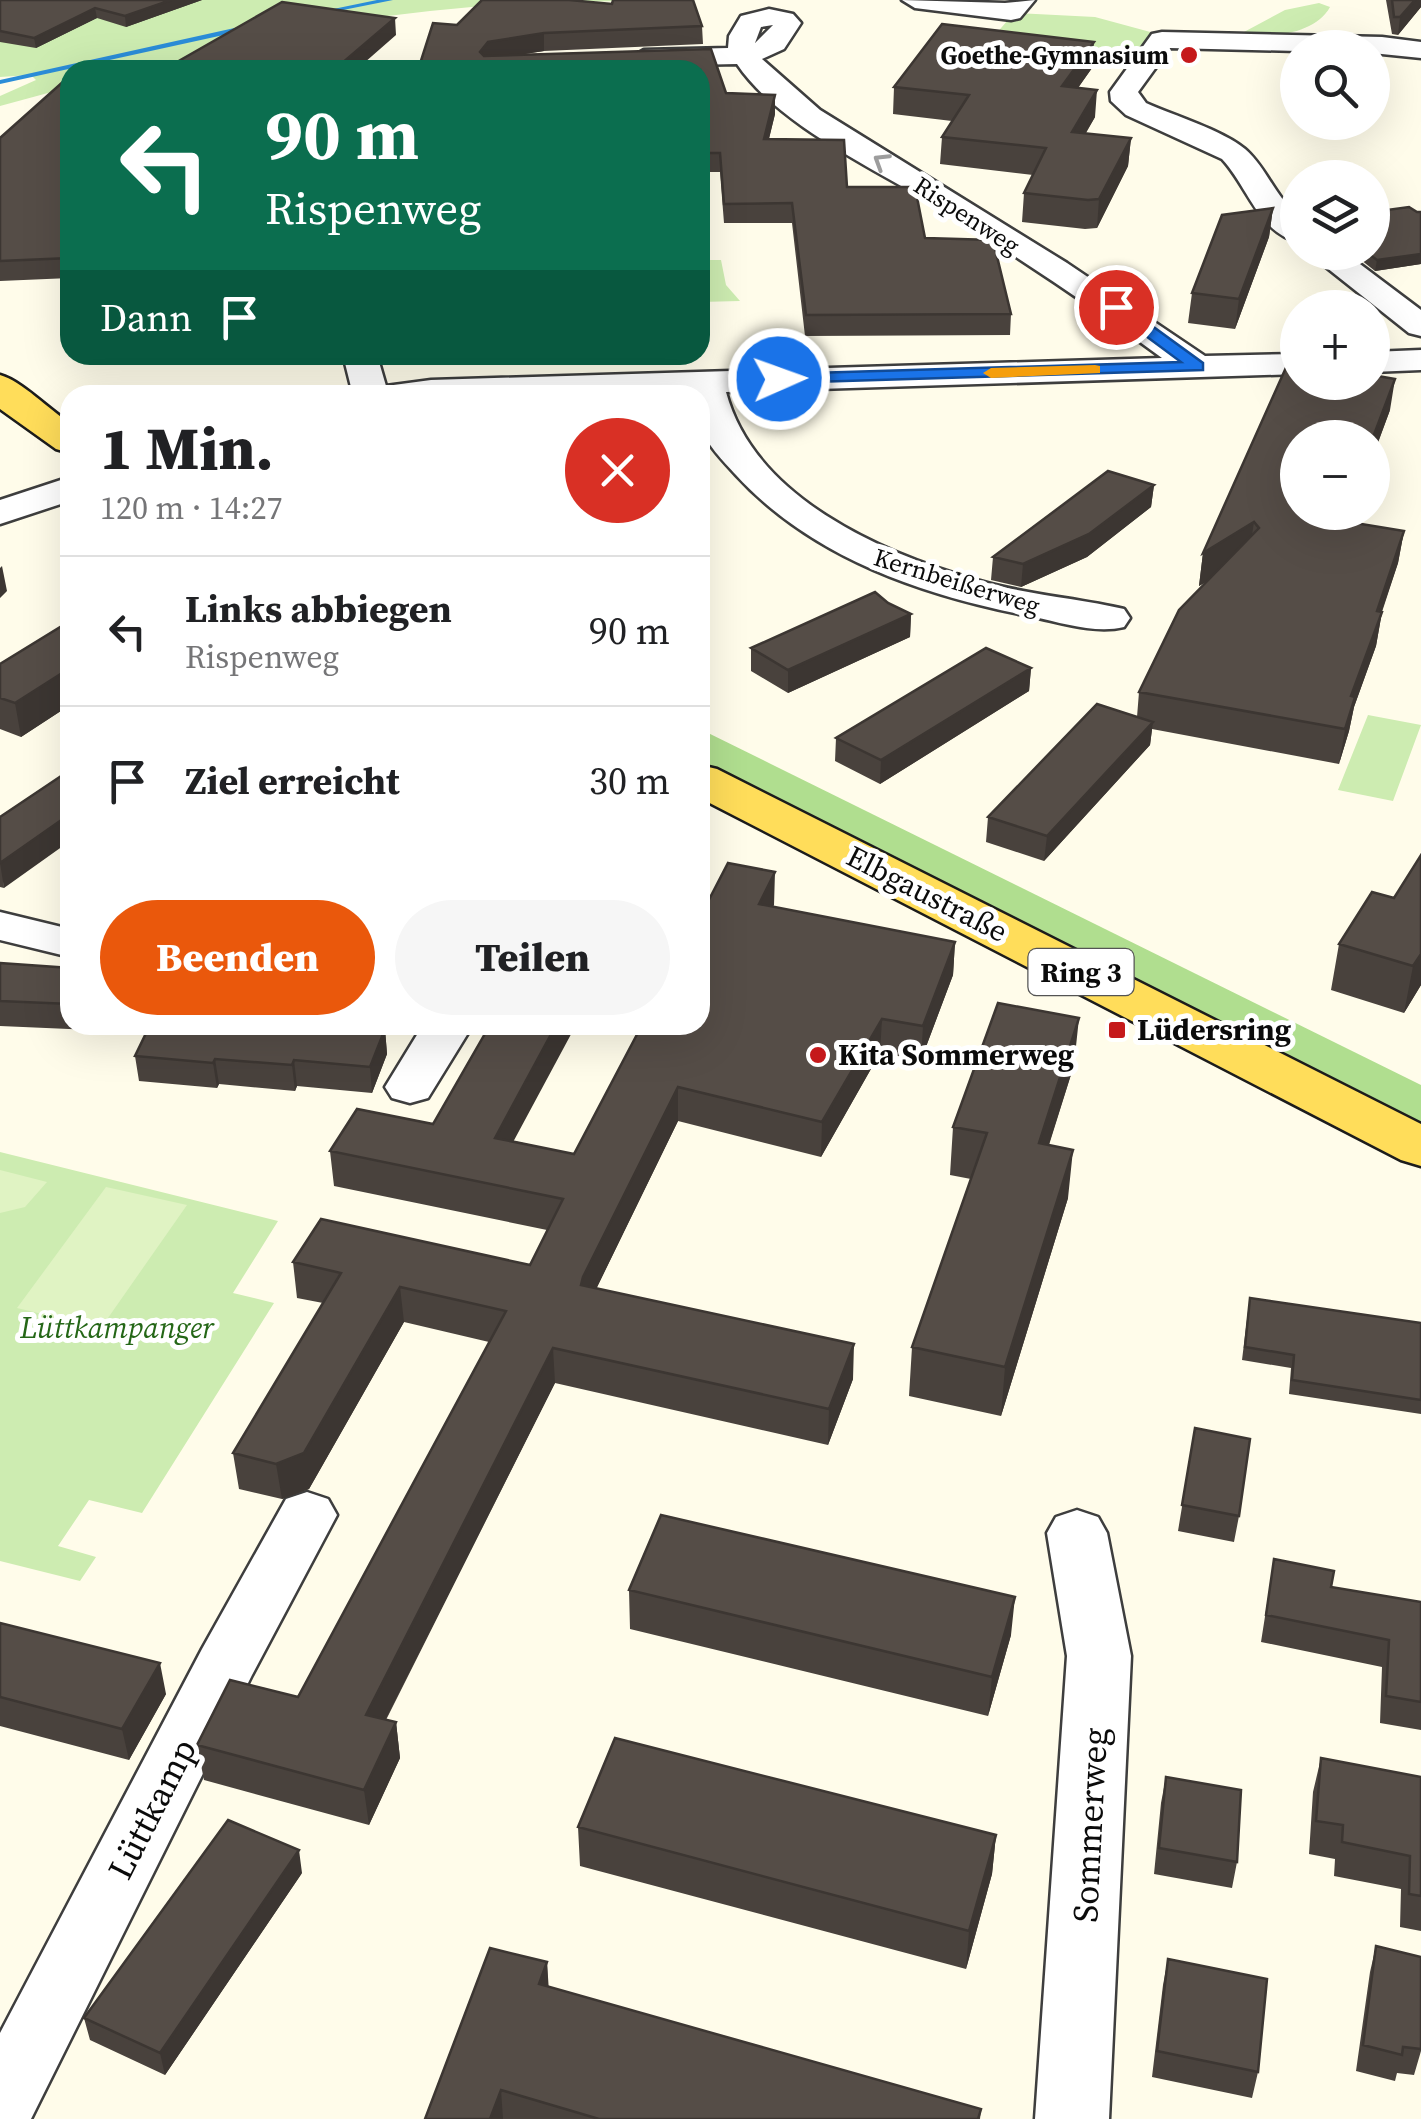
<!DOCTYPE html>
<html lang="de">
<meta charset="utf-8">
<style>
body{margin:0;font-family:"Source Serif 4",serif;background:#f6f6f6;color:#202124;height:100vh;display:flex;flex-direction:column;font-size:38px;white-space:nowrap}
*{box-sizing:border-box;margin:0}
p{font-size:32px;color:#757577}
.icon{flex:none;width:55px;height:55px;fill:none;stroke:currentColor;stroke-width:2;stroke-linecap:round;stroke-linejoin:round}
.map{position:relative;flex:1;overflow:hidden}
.drawer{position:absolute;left:60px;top:385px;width:650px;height:650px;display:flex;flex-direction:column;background:#fff;border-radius:30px;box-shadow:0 10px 40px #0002}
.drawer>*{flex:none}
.top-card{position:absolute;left:60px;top:60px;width:650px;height:305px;border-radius:30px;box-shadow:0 10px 40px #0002;background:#0b6e4f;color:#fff;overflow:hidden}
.buttons{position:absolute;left:1280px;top:30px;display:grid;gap:20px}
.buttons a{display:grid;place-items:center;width:110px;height:110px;border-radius:50%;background:#fff;box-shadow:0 10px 40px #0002;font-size:50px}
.pin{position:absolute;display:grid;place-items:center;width:85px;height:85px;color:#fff;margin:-42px;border:5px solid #fff;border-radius:50%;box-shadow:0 2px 10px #0007}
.me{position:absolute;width:110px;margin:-55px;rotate:88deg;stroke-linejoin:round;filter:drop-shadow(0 0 8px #0008)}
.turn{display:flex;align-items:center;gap:35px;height:210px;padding:0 40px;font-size:45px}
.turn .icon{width:130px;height:130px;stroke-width:2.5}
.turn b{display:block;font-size:70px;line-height:85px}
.then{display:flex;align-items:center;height:95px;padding:0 40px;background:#0003;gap:20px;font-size:38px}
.round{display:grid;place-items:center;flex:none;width:105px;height:105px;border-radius:52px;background:#f6f6f6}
.summary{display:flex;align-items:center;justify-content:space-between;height:170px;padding:0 40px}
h1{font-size:60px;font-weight:800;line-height:75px}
.primary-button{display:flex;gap:20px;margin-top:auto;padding:20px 40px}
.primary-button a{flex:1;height:115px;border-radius:60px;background:#ea580c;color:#fff;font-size:40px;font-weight:800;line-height:115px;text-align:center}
.primary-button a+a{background:#f6f6f6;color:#202124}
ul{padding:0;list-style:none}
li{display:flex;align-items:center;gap:30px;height:150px;padding:0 40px;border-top:2px solid #e0e0e0}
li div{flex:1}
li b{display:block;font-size:38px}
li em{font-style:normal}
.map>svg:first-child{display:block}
</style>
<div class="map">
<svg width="1421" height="2119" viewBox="0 0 1421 2119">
<rect width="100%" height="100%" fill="#fffcea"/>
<path fill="#cdecb1" d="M80,0H660L503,4L430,11L354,20L136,70H70V87L0,106V96L36,80L31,75L0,77V27Z
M1319,3L1330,7C1316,33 1271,40 1244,32L1285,10Z
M1014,13L1095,17L1154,33L1133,55L995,35Z
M700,260H721L726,285L740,301L700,302Z
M1368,715L1421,725L1393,801L1338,790Z
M0,1152L278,1221L233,1293L274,1303L142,1513L89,1500L58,1546L96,1557L80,1581L0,1561Z"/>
<path fill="#b0de8f" d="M700,729L1421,1085V1122L700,761Z"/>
<path fill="#e0f3c3" d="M0,1170L47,1182L25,1207L0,1213Z
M106,1187L187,1205L101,1328L17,1308Z"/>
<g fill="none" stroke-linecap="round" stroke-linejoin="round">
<path fill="#2b8dd8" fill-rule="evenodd" d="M377,0H393L318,15L314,13Z
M248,25H251V29L0,84V80Z"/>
<g stroke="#3e3e3e" stroke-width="5">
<path id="minor" d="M902,0L1005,3L1035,0L1020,18L1011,20L915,8Z
M769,9L793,14L801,23L784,49L762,59L820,110L1067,263L1205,356L1298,354V374L726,392C754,498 883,554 980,581C1028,595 1077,598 1124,609L1130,618L1124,627C1096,634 1062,623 1034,617C925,596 813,559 736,475C724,462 705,443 700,425C698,417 700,404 700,395H353L343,355H377L386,386L431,380L1162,358C1089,304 1012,253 934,205C872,167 778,125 737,64L644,66L630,58L644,50L728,48L729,36L741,16ZM773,25L755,43L761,27Z
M1162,32L1382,37L1421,42V58L1372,53V48H1298V51L1170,48L1138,92L1146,103C1175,116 1222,130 1245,149C1266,167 1274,195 1298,216V242C1258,232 1247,185 1222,159L1126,115L1111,101L1110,92L1152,34Z
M1307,252H1344L1421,310V336L1409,333Z
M1421,350V370L1372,372V352Z
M70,477V501L0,524V500Z
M0,912L70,929V957L0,940Z
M423,1025H473L428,1098L410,1103L392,1098L385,1087Z
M307,1492L328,1499L337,1515L252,1675L31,2119H0V2033L202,1649L286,1499Z
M1077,1510L1098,1517L1107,1533L1131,1656L1109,2119H1035L1067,1656L1047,1533L1056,1517Z"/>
</g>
<g stroke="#1c1c1c" stroke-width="5">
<path id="major" d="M0,375C22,381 49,410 70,423V453L56,449L0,409Z
M700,765L717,769L1421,1124V1166L1401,1160L700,798Z"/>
</g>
<use href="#minor" fill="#fff" fill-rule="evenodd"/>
<use href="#major" fill="#ffdd5a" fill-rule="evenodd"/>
</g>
<path fill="#49423d" d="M0,0H202L126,27L97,18L36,48L0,42Z
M482,0H569L612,4L613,0H693L702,26L703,44L544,51L524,54L711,49L726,93L775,95V114L769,139L844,140L847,187H915L925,238L993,240L1011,314L1010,335L805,336L792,223H724L720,172H700V70H418L433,23L457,25Z
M1386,0H1421V7L1398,35L1392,34Z
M1092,68L1078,88L1095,117L1086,133L1131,138L1128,166L1097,228L1085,229L1022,222L1024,193L1033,175L940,164L942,137L952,121L893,114L894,87Z
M70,80V278L0,281V138Z
M1273,208L1269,237L1235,329L1188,323L1192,293Z
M1417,212H1421V264L1375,271L1351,252H1372Z
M1390,410L1349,522L1404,531L1398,563L1382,612L1376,646L1354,707L1349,731L1339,764L1152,729L1150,745L1044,861L986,842L988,817L1137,717L1139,692L1208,581L1199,586L1203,553Z
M1154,485L1151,507L1087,557L1021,587L991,580L993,557Z
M888,603L911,614L910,637L788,693L751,671V648Z
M70,621V705L21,737L0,729V664Z
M1031,668L1029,691L880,784L835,761L836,738Z
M0,817L4,888L0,887Z
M1394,898L1421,985L1404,1013L1331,990L1339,944Z
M774,905L773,907L955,942L953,975L921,1060L880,1053L821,1157L678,1121L596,1289L853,1379L828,1445L555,1383L386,1720L396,1722L400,1758L369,1825L204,1780L197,1745L298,1697L489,1342L404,1322L309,1489L282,1499L239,1489L233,1453L323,1303L297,1298L293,1262L530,1265L547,1230L334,1186L330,1151L514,1141L574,1154Z
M0,963L70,968V1025H118L115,1031L0,1026Z
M385,1029L387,1054L372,1093L297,1086L295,1091L219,1084L217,1088L139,1081L135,1056Z
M1074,1065L1049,1145L1068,1198L1001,1416L909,1396L912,1347L971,1179L950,1175L953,1127Z
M1248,1311L1421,1323V1414L1289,1394L1291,1368L1242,1360Z
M1195,1428L1239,1516L1234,1542L1178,1531Z
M1274,1559L1331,1587L1421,1602V1730L1380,1723L1382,1667L1261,1642Z
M629,1590L1011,1635L988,1716L630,1629Z
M0,1623L166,1694L129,1760L0,1726Z
M1321,1758L1421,1777V1931L1400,1927L1401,1889L1334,1876L1335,1859L1309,1854L1313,1792Z
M1166,1777L1237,1862L1232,1888L1154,1874L1161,1803Z
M578,1827L996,1835L992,1874L966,1969L580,1866Z
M302,1873L165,2075L90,2040L84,2018Z
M1376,1946L1421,1957V2051L1414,2075L1397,2073L1395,2081L1356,2071L1370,1972Z
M1168,1959L1258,2072L1252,2098L1152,2077L1163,1985Z
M547,1962L548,1987L981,2109L980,2119H425Z"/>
<path fill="#3c3632" d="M171,0H202L126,27L125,16Z
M1415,0H1421V7L1398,35L1400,17Z
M95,8L97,18L36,48L34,38Z
M395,18L396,35L356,70H334Z
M544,33V51L488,60L480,52L488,42Z
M1094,42L1092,68L1060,113L1062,86Z
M1097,90L1095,117L1070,159L1072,132Z
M775,95V114L764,158V139Z
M1131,138L1128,166L1097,228L1099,199Z
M1273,208L1269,237L1235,329L1239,299Z
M1421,254V264L1375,271L1377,260Z
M1395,379L1390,410L1372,458V440Z
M1154,485L1151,507L1087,557L1021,587L1023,564Z
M1346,512H1352L1338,553L1343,521Z
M1254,522L1249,555L1199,586L1203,553Z
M1404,531L1398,563L1378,622L1382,612L1376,646L1354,707L1349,731L1339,764L1351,696Z
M2,566L7,591L0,598V568Z
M911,614L910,637L788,693V670Z
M70,668V705L21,737L15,703Z
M1031,668L1029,691L880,784L881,760Z
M1153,722L1150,745L1044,861L1047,836Z
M70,814V841L4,888L0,863Z
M775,872L774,905L758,937L759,904Z
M955,942L953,975L921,1060L923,1026Z
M1421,954V985L1404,1013L1413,966Z
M1079,1018L1074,1065L1034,1191L1039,1143Z
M882,1019L880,1053L821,1157L822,1122Z
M556,1025H576L497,1172L495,1138Z
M385,1029L387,1054L372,1093L370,1067Z
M215,1059L219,1084L217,1088L213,1063Z
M294,1060L297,1086L295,1091L292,1065Z
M678,1087V1121L585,1312L581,1285L583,1277Z
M1073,1150L1068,1198L1001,1416L1005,1367Z
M400,1287L404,1322L309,1489L282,1499L276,1464Z
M854,1344L853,1379L828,1445L829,1409Z
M553,1348L555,1383L370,1750L366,1715Z
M1015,1597L1011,1635L988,1716L992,1677Z
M160,1663L166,1694L129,1760L122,1729Z
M396,1722L400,1758L369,1825L364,1790Z
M996,1835L992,1874L966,1969L969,1931Z
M299,1850L302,1873L165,2075L160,2053Z
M547,1962L549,1992L539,1984Z
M501,2090L503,2119H490Z"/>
<path fill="#554d47" stroke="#3c3632" stroke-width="2.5" d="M0,0H171L125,16L95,8L34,38L0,31Z
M482,0H569L612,4L613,0H693L702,26L544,33L488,42L480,52L484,56L711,49L726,93L775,95L764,139L844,140L847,187H915L925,238L993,240L1011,314L806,315L792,203L724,204L720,153H700V70H418L433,23L457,25Z
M1392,0H1415L1400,17H1394Z
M282,2L395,18L334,70H163Z
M942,24L1094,42L1062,86L1097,90L1072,132L1131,138L1099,199L1088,200L1024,193L1046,148L942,137L969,95L894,87Z
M65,80H70V258L0,261V138Z
M1409,207L1417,212H1421V254L1377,260L1366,252H1372V212Z
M1273,208L1239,299L1192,293L1222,215Z
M1288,363L1298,364V382H1372V375L1395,379L1372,440V438H1298V512H1346L1343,521L1404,531L1377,611L1382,612L1351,696L1355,697L1345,729L1139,692L1179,610L1259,528L1254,522L1203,553Z
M1108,471L1154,485L1089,534L1023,564L993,557Z
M875,592L888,603L911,614L788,670L751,648Z
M70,621V668L15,703L0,698V664Z
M986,648L1031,668L881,760L836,738Z
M1097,704L1153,722L1047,836L988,817Z
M70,770V814L0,863V817Z
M1421,855V954L1413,966L1339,944L1372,892L1394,898Z
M728,863L775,872L759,904L955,942L923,1026L882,1019L822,1122L678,1087L583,1277L581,1285L854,1344L829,1409L553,1348L366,1715L396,1722L364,1790L197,1745L230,1680L298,1697L506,1311L400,1287L304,1453L276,1464L233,1453L341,1273L293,1262L321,1219L530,1265L563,1199L330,1151L357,1109L433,1124L490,1025H556L495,1138L574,1154L642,1025H700V917Z
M0,963L70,968V1004L0,1001Z
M998,1003L1079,1018L1039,1143L1073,1150L1005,1367L912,1347L987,1133L953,1127Z
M150,1025H319L385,1029L370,1067L294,1060L292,1065L215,1059L213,1063L135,1056Z
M1250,1298L1421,1323V1400L1292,1380L1294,1355L1245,1347Z
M1195,1428L1250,1439L1239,1516L1182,1505Z
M661,1515L1015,1597L992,1677L629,1590Z
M1274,1559L1334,1571L1331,1587L1421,1602V1702L1386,1696L1389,1640L1266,1615Z
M0,1623L160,1663L122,1729L0,1697Z
M615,1738L996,1835L969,1931L578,1827Z
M1321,1758L1421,1777V1896L1409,1894L1410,1856L1342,1842L1343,1825L1316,1821Z
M1166,1777L1241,1790L1237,1862L1159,1848Z
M228,1820L299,1850L160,2053L84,2018Z
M1376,1946L1421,1957V2049L1403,2047L1402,2055L1363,2045Z
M490,1948L547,1962L539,1984L981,2109L978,2119H599L501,2090L490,2119H425Z
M1168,1959L1267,1979L1258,2072L1157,2051Z"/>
<defs><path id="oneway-chevron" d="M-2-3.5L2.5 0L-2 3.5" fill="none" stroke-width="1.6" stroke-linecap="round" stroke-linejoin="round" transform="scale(2.5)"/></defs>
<use stroke="#9d9d9d" href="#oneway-chevron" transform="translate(881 161) rotate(-148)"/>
<path fill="#1a73e8" stroke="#114b97" stroke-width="2.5" d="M1111,304H1122L1203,363V370L779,383L771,379L779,374L1181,362L1111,310Z"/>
<path fill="#f59e0b" d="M1095,365L1100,366V373L991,378L983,373L991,368Z"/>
<g fill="#c5191b" stroke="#fff" stroke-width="4">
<circle cx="1189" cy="55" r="10"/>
<rect x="1107" y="1020" width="20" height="20" rx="5"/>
<circle cx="818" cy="1055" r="10"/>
</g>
<g text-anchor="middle" stroke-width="10" stroke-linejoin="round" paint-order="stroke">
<g font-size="25" font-weight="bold" fill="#0b0b0b" stroke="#fff" text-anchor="end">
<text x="1169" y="64">Goethe-Gymnasium</text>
</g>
<g font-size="25" fill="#0b0b0b" stroke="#fff">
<text transform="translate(967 215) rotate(33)" y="9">Rispenweg</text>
<text transform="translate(957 581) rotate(17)" y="9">Kernbeißerweg</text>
</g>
<rect fill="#fff" stroke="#545454" stroke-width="2.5" x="1028.5" y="949" width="105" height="46" rx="8"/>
<g font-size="28" font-weight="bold" fill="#0b0b0b">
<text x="1081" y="982">Ring 3</text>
</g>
<g font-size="30" fill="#0b0b0b" stroke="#fff">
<text transform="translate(927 894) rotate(27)" y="10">Elbgaustraße</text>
</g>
<g font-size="30" font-weight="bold" fill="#0b0b0b" stroke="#fff" text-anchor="start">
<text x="1137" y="1040">Lüdersring</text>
<text x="838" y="1065">Kita Sommerweg</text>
</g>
<g font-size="30" font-style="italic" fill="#256717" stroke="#fff">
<text x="117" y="1338">Lüttkampanger</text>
</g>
<g font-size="35" fill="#0b0b0b" stroke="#fff">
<text transform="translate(152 1809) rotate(-63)" y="12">Lüttkamp</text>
<text transform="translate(1090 1825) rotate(-87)" y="12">Sommerweg</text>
</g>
</g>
</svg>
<div class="buttons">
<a><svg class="icon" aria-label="search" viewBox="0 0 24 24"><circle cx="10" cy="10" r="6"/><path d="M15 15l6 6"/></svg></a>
<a><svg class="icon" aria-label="layers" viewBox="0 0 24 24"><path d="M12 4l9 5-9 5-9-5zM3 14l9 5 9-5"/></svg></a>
<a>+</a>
<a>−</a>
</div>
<div class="pin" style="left:1116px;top:307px;background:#d93025"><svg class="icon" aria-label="arrive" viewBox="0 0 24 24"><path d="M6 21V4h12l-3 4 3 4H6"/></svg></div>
<svg class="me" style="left:779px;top:379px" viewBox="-20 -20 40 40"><circle r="17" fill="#1a73e8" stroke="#fff" stroke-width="3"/><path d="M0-11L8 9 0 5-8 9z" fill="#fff"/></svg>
<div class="top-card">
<div class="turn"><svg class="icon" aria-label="left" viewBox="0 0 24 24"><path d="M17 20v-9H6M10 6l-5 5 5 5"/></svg><div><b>90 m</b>Rispenweg</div></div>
<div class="then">Dann<svg class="icon" aria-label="arrive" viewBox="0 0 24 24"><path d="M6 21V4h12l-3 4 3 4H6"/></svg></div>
</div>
<section class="drawer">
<div class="summary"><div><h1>1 Min.</h1><p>120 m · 14:27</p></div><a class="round" style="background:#d93025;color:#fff"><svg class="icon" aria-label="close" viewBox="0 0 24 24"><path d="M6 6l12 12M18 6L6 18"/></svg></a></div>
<ul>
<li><svg class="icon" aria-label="left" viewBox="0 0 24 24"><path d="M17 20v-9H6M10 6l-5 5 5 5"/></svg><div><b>Links abbiegen</b><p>Rispenweg</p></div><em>90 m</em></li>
<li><svg class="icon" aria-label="arrive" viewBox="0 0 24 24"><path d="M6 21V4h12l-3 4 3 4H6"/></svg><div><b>Ziel erreicht</b></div><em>30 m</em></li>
</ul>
<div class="primary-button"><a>Beenden</a><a>Teilen</a></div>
</section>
</div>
